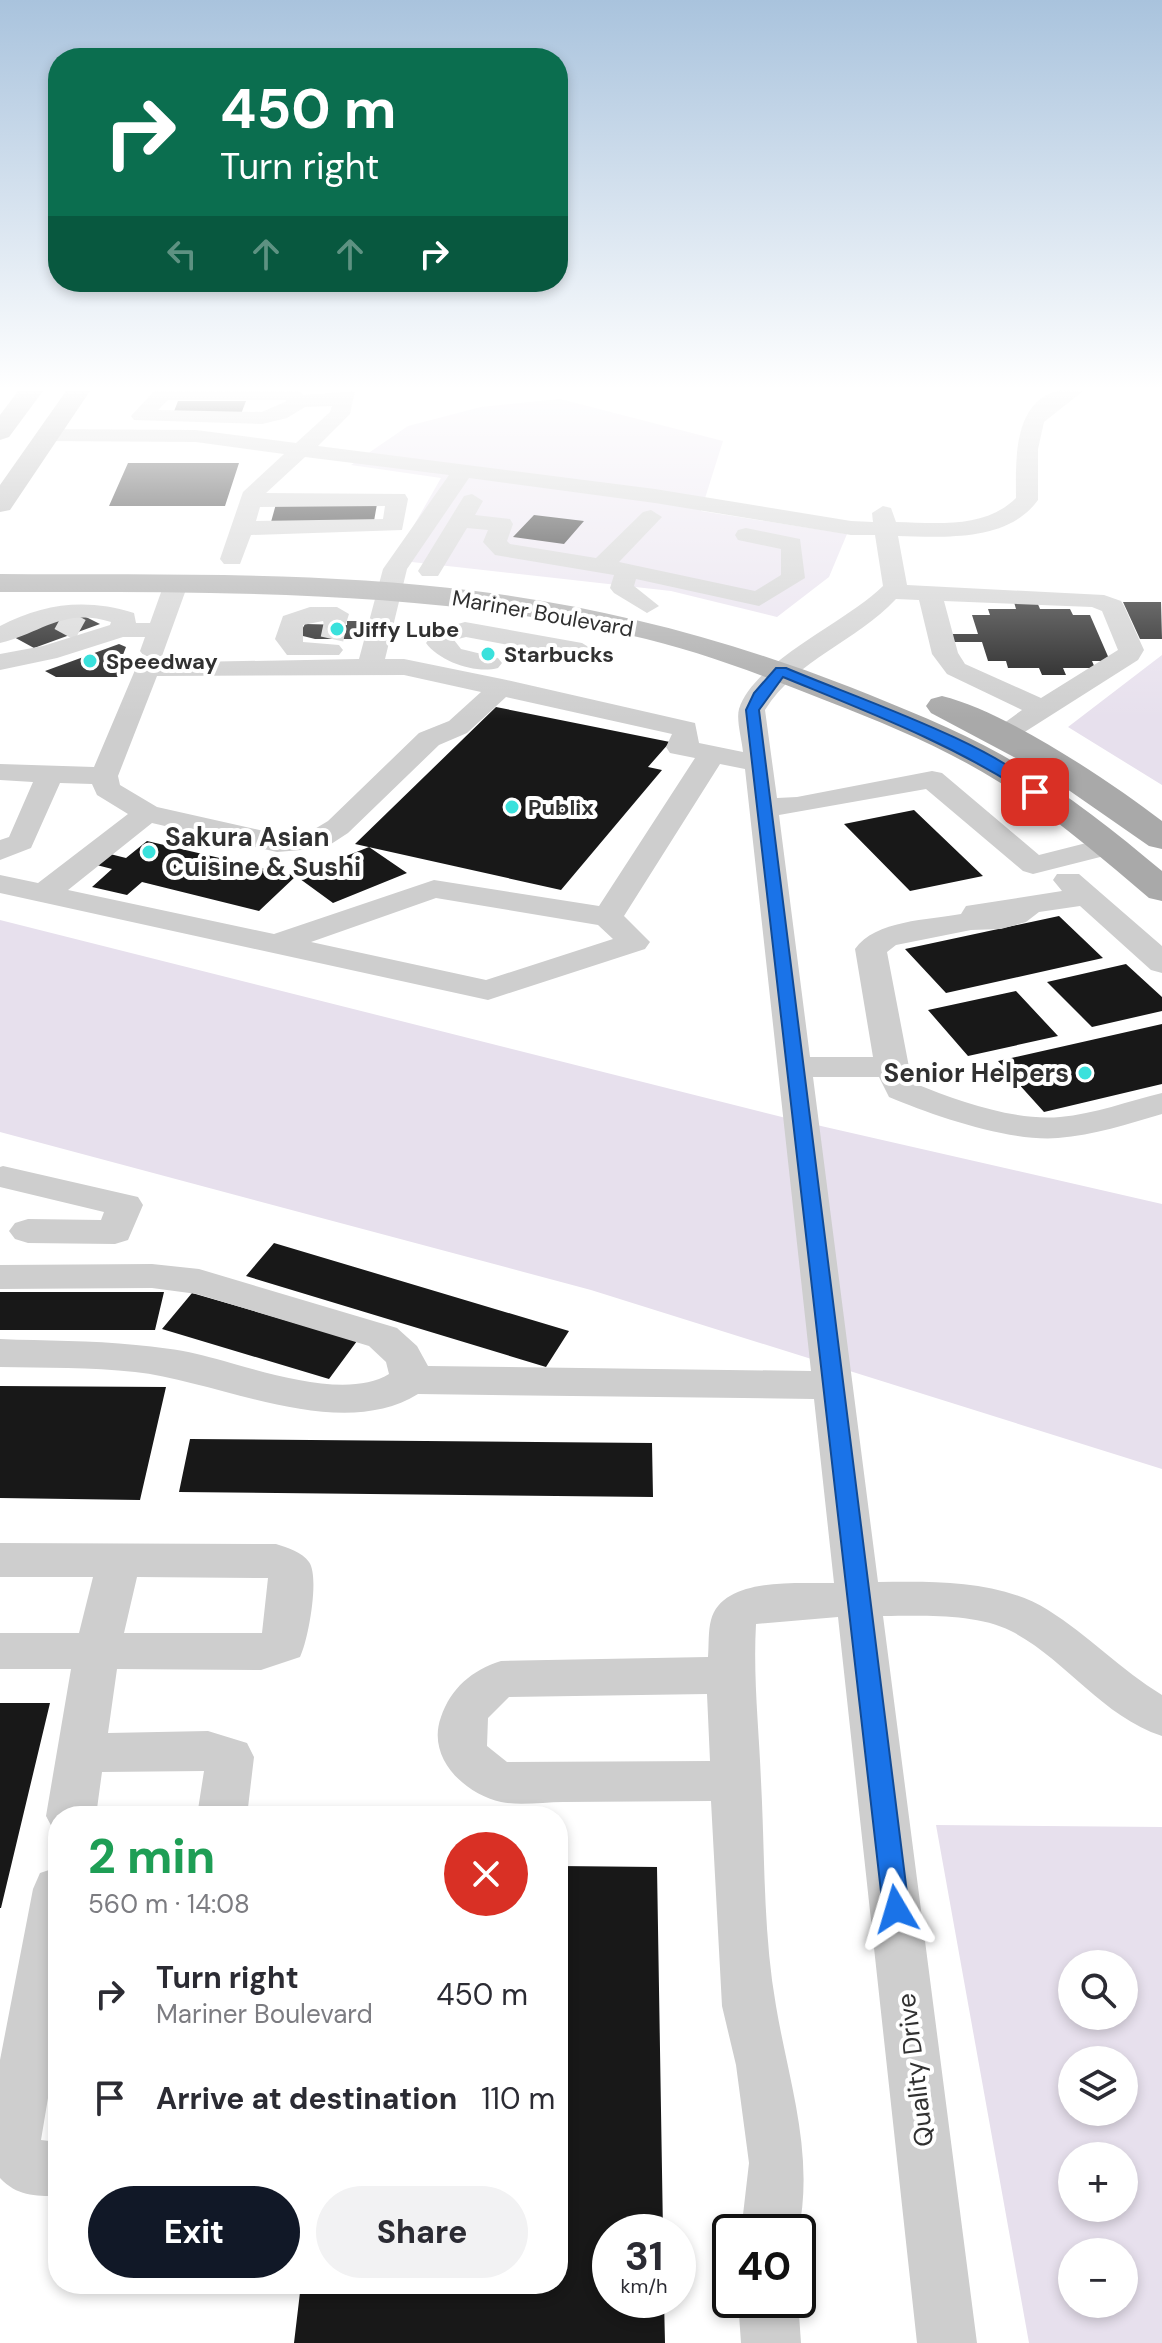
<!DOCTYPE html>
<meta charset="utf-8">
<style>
body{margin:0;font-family:"DM Sans",sans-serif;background:#f2f2f3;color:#2b2b33;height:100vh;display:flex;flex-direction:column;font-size:30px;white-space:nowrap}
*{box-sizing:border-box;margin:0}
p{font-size:26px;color:#7c7c81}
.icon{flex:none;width:44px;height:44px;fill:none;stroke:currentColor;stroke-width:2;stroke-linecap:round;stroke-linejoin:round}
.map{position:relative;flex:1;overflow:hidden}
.sheet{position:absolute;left:48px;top:1806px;width:520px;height:488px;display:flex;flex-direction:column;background:#fff;border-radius:32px;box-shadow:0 4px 12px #0003}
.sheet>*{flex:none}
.hud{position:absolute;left:48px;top:48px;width:520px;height:244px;border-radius:32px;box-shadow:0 4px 12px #0003;background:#0b6e4f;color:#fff;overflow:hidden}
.controls{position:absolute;left:1058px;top:1950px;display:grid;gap:16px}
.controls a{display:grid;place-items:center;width:80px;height:80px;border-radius:50%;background:#fff;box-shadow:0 4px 12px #0003;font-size:40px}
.speed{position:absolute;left:592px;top:2214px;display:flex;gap:16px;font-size:40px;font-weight:700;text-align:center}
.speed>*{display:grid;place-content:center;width:104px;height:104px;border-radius:50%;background:#fff;box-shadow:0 4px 12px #0003;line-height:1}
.speed small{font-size:20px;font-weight:400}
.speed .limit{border:4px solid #111;border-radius:12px;background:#fff;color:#111}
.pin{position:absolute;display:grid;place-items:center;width:68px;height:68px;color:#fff;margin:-34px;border-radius:16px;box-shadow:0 4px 12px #0006}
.me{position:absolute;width:88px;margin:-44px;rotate:353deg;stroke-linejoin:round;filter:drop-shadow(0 0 6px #0008)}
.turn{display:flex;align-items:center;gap:28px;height:168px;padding:0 40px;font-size:36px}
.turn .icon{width:104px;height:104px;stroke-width:2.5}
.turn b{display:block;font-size:56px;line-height:68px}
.lanes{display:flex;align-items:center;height:76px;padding:0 40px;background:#0003;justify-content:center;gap:40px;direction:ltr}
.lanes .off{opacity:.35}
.round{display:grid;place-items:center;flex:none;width:84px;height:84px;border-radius:42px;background:#f2f2f3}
.summary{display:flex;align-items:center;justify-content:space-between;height:136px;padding:0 40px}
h1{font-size:48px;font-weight:800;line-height:60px;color:#1e9e55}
.primary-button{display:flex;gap:16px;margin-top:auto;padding:16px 40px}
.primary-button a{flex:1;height:92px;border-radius:48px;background:#111827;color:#fff;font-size:32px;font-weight:800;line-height:92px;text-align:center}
.primary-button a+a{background:#f2f2f3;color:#2b2b33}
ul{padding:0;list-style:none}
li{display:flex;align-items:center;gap:24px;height:104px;padding:0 40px}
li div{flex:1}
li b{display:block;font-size:30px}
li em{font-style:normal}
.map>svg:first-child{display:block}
</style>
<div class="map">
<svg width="1162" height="2343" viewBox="0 0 1162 2343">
<rect width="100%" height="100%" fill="#fff"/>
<path fill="#e7e0ed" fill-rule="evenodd" d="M560,399L723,441L701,511L847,534L829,577L777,617L671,591L394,560L441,478L351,465L408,426L481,407Z
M1162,655V785L1068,727Z
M0,920L786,1118L1162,1204V1469L591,1290L0,1132Z
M936,1825L1162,1827V2343H1029ZM1124,1964V2016H1072V1964ZM1124,2060V2112H1072V2060ZM1124,2156V2208H1072V2156ZM1072,2252H1124V2304H1072Z"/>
<path fill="#181818" d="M178,401H246L241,414H173Z
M128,463H239L225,506H109Z
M276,504H377L374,521L271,522Z
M534,515L584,521L564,544L513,537Z
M1014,602H1037L1040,609H1070L1073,615H1090L1110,661H1092L1095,668H1063L1066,675H1042L1039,668H1008L1006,661H988L982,642H953L950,634H978L972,615H990L988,609H1016Z
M1123,602H1161L1162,639H1140Z
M78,613L100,624L34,648L12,636Z
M347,621H366L363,639H315L299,635L305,624L347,625Z
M119,644L126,647L119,665H128L124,677H56L45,671Z
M496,707L670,742L648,767L662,770L561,890L355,844Z
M914,810L983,876L910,891L844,824Z
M147,841L296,876L259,911L142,882L127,895L92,887L112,869L89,863L102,852L126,858Z
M369,847L407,873L333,903L296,876Z
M1059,916L1103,958L946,993L905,949Z
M1126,964L1162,997V1011L1092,1027L1047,982Z
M1016,991L1058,1036L968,1056L928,1010Z
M1162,1024V1084L1044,1112L998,1061Z
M274,1243L569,1331L546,1367L246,1276Z
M0,1292H164L155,1330H0Z
M192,1293L357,1341L329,1379L162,1329Z
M0,1386L166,1387L140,1500L0,1498Z
M190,1439L652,1443L653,1497L179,1492Z
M0,1703H50L1,1908H0Z
M558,1866L657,1867L663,2232H610V2300H664L665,2343H294L301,2284H558Z"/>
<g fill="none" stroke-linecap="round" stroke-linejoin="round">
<path stroke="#d6d6d6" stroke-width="23" stroke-dasharray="23 11" stroke-linecap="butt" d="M60,619L82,631
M332,639L335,625"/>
<path fill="#cecece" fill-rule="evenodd" d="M154,391H299L304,395L355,391L350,414L318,446L655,489L851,521L873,522L872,513L883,506L891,508L896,522C936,523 985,529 1016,498C1016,464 1012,403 1057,391C1064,390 1075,391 1083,391L1044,422L1038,449V500C1008,542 944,537 898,536L907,585L1104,595L1121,601L1124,606L1144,650L1138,660L1012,740H992L989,734L1022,710L947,674L932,654L919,600L896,599C856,642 797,659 765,710L777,798L797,797L932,771L942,773L1039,855L1110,837L1120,840L1125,846L1120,852L1033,874L1023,871L926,789L779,815L810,1057H873L855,949C875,920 929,920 961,914L966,906L1062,891L1053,880L1057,874H1079L1162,946V973L1151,970L1080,906L1039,912L1026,922L1001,929L971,930L896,945L887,952L909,1067L916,1084C958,1101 1014,1121 1060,1117C1095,1114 1128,1101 1162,1093V1114C1128,1124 1094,1135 1058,1138C1010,1142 934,1116 889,1097L879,1077H813L878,1582C932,1581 1001,1580 1048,1610C1088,1635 1121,1670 1162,1695V1736C1100,1715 1066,1659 1011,1631C975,1613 922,1616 883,1616L977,2343H917L838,1617L756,1624C753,1677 759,1729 761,1781C765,1855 763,1932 776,2006C789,2083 815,2155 798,2234L741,2232L749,2163L736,2065L722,2006L711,1801C662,1801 612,1802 563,1802C544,1802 520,1806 501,1802C465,1794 426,1758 441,1717C451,1688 472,1670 501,1661L708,1657C709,1645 708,1631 711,1620C723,1576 798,1584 834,1583L814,1399L418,1394C339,1443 219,1381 135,1372C91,1367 45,1368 0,1367V1339C45,1341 91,1340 136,1345C156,1347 177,1349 197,1354C246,1365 342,1403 389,1374L386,1362L369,1346L197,1294L152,1288L0,1289V1265L152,1264L199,1269L397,1328L417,1346L428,1366L811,1371L745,769L720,764L624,916L650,942L645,949L488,1000L0,893V875L38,883L128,814L97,795L92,784L60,783L31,848L0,860V840L9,837L33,782L0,780V764L94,767L138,663L359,659L383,569L449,475L305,457L266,493L405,494L408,499L402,530L251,535L240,564H224L220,559L243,492L284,454L196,442L46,441L36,435L46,429L196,430L296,443L330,412L332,406L305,407L287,418L262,424L134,420L131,416ZM168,400H285L287,401L262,412L158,410ZM469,478L655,503L851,535H875L883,586C847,622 753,662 739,709C736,720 742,740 743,752L699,743L695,723L502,679L404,659H385L407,569ZM385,506L383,519L256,521L260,507ZM944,601L1092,607L1102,611L1118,650L1041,698L965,664L958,653ZM404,675L481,692L449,721L419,733L328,821L308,833L277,834L157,807L120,785L118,776L157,676ZM506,697L672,734L666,747L670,753L695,758L599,906L434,880L274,934L68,890L152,823L277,852L325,848L348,833L439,745L467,733ZM436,898L598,925L613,939L486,980L311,942ZM707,1694L710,1761L507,1762L487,1746L488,1718L509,1697Z
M472,494L483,501L475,515L510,519L513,524L507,541L510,544L596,558L643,512L651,510L662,517L619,562L755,591L781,575V549L738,540L735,535L738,530L746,528L800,539L805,578L759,606L636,579L634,586L659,606L647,613L614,593L610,588L614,575L495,555L483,542L488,530L467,528L438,576H422L418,571L464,496Z
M176,577L188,584L162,656H144L140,651L145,637H123L57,658L0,670V654L43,646L110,625L111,622C64,607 41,633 0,643V626C44,603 87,598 134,613L136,623H150L164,584Z
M310,607H337L349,614L344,630H326L323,621L303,625V642L339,645L343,650L339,655H287L275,639L283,616Z
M465,622L582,643L595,651L582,659L466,637L454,640L461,649L498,658L502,663L498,668C476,674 440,662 426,643L436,630Z
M3,1166L138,1197L143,1205L128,1240L115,1244L28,1243L15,1239L9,1231L15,1223L28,1219L101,1220L104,1212L0,1187V1167Z
M0,1543L276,1544C288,1548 302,1552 309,1562C320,1577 308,1641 300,1657L261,1670L117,1669L108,1733L208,1731L247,1743L254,1757L247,1816H197L204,1771L102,1772L96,1816H58V1832L54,1831L46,1816L71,1669H0V1633H79L93,1577H0ZM137,1577L268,1578L262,1633H124Z
M58,1867V2038L41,2140L58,2142V2196C34,2196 17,2196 0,2178V2060L33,1889L40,1873Z
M738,2300H798L801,2343H741Z"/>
<path fill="#a9a9a9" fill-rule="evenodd" d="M18,391H43L9,437L0,440V415Z
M66,391H90L10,510L0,512V485Z
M0,574C158,575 318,571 475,591C605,607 729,640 850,687C902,708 954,728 1002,755C1060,788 1112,829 1162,871V901L1149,898C1101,857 1052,815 999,782C945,748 886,724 827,701C762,675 697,650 629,635C422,589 210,592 0,592Z
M942,696C1007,712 1108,780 1162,821V849L1149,846L1044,773L931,713L926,706L931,699Z"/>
</g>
<linearGradient id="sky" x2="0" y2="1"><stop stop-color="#a9c3dd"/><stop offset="0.54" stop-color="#fff"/><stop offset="1" stop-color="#fff" stop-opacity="0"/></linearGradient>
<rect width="1162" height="719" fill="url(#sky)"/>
<path fill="#1a73e8" stroke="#114b97" stroke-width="2" d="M776,668H786C851,696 996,744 1042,792L1030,795C953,744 868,712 783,677L759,710L909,1909L905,1917L896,1921L886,1917L883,1909L746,710L754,693Z"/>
<g fill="#3ae1dc" stroke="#fff" stroke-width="3">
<circle cx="337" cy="629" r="8"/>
<circle cx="488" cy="654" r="8"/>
<circle cx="90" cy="661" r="8"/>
<circle cx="512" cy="807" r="8"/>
<circle cx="149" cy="852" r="8"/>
<circle cx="1085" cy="1073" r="8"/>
</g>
<g text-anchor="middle" stroke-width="8" stroke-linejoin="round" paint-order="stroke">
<g font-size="22" fill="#313131" stroke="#fff">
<text transform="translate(543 613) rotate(10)" y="8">Mariner Boulevard</text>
</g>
<g font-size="22" font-weight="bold" fill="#313131" stroke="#fff" text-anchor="start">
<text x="353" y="637">Jiffy Lube</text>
<text x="504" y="662">Starbucks</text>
<text x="106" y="669">Speedway</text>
<text x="528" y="815">Publix</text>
</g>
<g font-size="26" font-weight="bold" fill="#313131" stroke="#fff" text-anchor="start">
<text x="165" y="846">Sakura Asian<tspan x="165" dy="30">Cuisine &amp; Sushi</tspan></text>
<text x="1069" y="1082" text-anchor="end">Senior Helpers</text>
</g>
<g font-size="26" fill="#313131" stroke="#fff">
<text transform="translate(915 2070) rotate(-97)" y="9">Quality Drive</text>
</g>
</g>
</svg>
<div class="controls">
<a><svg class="icon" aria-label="search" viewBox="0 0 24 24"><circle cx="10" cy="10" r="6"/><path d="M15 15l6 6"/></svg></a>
<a><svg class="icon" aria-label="layers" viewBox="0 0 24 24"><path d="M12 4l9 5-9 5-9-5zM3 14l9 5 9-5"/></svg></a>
<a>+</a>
<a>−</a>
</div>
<div class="speed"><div>31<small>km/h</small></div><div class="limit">40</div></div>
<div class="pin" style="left:1035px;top:792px;background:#d93025"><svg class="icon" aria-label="arrive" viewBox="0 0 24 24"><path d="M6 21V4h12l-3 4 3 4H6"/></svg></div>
<svg class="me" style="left:896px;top:1909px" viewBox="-20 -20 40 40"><path d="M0-17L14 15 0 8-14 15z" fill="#1a73e8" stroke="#fff" stroke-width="4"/></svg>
<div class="hud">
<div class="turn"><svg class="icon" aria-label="right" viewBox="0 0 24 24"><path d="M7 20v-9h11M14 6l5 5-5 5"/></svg><div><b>450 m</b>Turn right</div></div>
<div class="lanes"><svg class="icon off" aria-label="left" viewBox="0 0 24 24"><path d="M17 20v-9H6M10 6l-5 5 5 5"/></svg><svg class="icon off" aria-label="ahead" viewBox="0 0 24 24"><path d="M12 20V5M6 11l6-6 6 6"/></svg><svg class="icon off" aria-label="ahead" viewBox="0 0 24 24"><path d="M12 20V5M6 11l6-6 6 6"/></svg><svg class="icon" aria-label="right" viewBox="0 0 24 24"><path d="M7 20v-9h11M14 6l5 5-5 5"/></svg></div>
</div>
<section class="sheet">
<div class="summary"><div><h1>2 min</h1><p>560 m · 14:08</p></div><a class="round" style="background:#d93025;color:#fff"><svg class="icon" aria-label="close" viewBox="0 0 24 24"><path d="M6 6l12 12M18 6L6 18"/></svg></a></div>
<ul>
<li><svg class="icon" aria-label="right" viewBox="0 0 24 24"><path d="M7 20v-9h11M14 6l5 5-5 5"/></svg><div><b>Turn right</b><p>Mariner Boulevard</p></div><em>450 m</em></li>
<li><svg class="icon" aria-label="arrive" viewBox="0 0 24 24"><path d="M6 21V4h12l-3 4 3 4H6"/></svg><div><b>Arrive at destination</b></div><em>110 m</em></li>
</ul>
<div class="primary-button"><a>Exit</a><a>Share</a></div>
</section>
</div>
